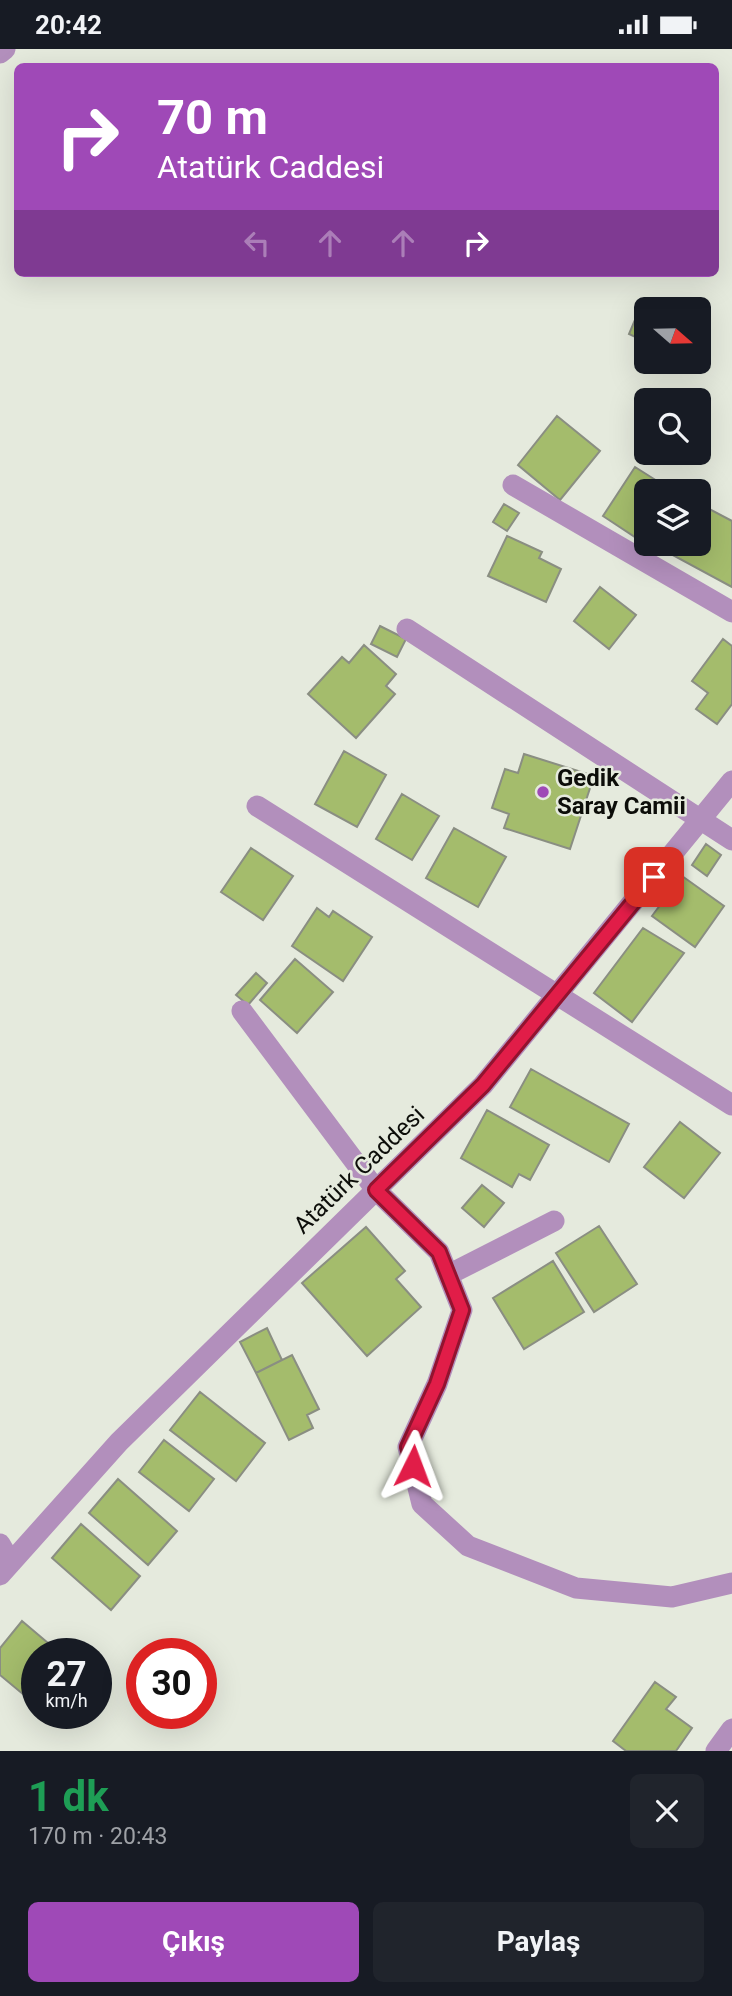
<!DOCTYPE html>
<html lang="tr">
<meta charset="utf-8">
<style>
body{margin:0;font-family:Roboto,sans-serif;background:#20242c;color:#f1f3f6;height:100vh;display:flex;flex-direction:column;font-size:26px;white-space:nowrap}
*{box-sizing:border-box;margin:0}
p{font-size:23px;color:#9ea1a6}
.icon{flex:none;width:38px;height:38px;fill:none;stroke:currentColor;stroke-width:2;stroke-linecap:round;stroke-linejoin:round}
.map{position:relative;height:1702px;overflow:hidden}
.sheet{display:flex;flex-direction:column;background:#171b24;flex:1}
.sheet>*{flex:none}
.top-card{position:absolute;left:14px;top:14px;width:705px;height:214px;border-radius:10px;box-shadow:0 7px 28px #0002;background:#9f49b7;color:#fff;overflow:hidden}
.needle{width:46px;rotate:110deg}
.tools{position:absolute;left:634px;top:248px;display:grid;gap:14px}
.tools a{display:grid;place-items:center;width:77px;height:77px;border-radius:10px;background:#171b24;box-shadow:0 7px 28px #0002;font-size:35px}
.speed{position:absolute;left:21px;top:1589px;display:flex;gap:14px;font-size:35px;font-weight:700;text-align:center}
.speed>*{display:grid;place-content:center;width:91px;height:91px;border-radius:50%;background:#171b24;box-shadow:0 7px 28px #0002;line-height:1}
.speed small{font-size:18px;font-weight:400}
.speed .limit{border:10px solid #d22;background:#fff;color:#111}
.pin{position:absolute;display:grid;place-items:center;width:60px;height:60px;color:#fff;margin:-30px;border-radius:14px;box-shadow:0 4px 10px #0006}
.me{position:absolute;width:77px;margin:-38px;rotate:3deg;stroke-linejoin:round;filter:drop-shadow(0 0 5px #0008)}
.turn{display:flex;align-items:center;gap:24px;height:147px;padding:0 28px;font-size:32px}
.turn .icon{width:91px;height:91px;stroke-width:2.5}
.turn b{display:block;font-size:49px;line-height:60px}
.lanes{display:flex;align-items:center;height:66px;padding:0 28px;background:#0003;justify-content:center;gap:35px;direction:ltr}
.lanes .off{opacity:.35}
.round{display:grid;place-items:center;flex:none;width:74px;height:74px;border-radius:10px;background:#20242c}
.summary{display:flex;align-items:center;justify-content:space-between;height:119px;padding:0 28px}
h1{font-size:42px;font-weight:700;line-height:52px;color:#1e9e55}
.action{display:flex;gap:14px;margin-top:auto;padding:14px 28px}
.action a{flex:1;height:80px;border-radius:10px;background:#9f49b7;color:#fff;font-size:28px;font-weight:700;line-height:80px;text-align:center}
.action a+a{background:#20242c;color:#f1f3f6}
.status{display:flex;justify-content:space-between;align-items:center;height:49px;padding:0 35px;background:#171b24;direction:ltr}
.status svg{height:19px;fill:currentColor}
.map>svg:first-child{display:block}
</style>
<div class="status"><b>20:42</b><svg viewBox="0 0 49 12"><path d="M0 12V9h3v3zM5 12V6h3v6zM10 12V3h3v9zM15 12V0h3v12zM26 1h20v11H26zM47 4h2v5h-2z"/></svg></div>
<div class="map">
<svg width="732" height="1702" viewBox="0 0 732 1702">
<rect width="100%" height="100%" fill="#e5eadd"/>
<path fill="#a4bc6c" stroke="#8a8e82" stroke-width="2" d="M637,266L646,270V293L629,285Z
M557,367L600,402L560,451L518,416Z
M635,418L673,442L646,443V484L641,492L603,467Z
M698,454L732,472V538L654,496L698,495Z
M504,455L519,464L507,482L493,473Z
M507,487L542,503L539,509L561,520L546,553L488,527Z
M600,538L636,566L609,600L574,572Z
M380,577L406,590L397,608L371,595Z
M723,590L732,597V655L717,675L696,660L708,644L692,632Z
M364,596L396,625L386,637L395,645L356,689L308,645L342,608L349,614Z
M344,702L386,726L357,778L315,755Z
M524,705L594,727L570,800L504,779L509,765L492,759L505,720L518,724Z
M402,745L439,767L412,811L376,790Z
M454,779L506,808L478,858L426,829Z
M706,795L721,806L707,827L692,816Z
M251,799L293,827L263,871L221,843Z
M682,827L724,857L695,898L652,867Z
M317,859L329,868L333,862L372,888L343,932L292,897Z
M643,879L684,904L632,973L594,944Z
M295,910L333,943L297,984L260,951Z
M256,924L267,934L248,956L236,946Z
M531,1020L629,1075L609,1113L510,1058Z
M487,1061L549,1096L530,1131L519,1125L512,1138L461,1109Z
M680,1073L720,1104L684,1149L644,1118Z
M482,1136L504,1154L484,1178L462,1159Z
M599,1177L637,1235L594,1263L556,1204Z
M366,1178L405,1222L396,1230L421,1258L367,1307L302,1234Z
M553,1212L584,1263L524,1300L493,1249Z
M267,1279L282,1311L256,1324L240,1293Z
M292,1306L319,1360L307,1366L313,1379L289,1391L256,1324Z
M200,1343L265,1394L236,1432L170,1381Z
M164,1391L214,1430L189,1462L139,1423Z
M118,1430L177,1482L148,1516L89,1464Z
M81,1475L140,1527L111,1561L52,1509Z
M22,1572L61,1605H37L36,1656L0,1626V1599Z
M655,1633L676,1648L666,1660L692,1679L676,1702H626L613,1692Z"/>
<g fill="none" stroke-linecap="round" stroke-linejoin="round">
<path stroke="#b28fbc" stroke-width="21" d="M0,4L5,0
M513,436L732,563
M407,580L732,791
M257,757L732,1056
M242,962L376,1141L439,1203L462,1261L437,1335L408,1398L422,1455L468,1497L576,1539L672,1548L732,1534
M448,1226L554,1172
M0,1495L11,1514
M0,1526L119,1393L483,1036L732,732
M716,1702L732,1680"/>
</g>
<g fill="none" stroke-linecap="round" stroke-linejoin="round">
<g stroke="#92132f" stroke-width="18">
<path id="route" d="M413,1417L408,1398L437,1335L462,1261L439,1203L376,1141L483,1036L654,828"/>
</g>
<use href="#route" stroke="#e11d48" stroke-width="12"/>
</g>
<circle fill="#9f49b7" stroke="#e5eadd" stroke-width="2.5" cx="543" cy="743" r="7"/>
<g text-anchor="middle" stroke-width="5" stroke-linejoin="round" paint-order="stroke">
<g font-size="24" font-weight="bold" fill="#0c0d09" stroke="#e5eadd" text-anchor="start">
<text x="557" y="737">Gedik<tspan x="557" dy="28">Saray Camii</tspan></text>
</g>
<g font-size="24" fill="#0c0d09" stroke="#e5eadd">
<text transform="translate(359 1121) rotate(-44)" y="8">Atatürk Caddesi</text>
</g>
</g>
</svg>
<div class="tools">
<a><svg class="needle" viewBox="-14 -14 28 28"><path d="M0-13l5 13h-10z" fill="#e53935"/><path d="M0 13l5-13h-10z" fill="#9ea1a6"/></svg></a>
<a><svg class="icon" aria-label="search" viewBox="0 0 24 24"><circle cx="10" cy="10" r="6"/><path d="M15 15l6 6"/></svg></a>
<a><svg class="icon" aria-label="layers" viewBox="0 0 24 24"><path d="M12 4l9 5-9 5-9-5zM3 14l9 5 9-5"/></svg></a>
</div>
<div class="speed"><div>27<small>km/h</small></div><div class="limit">30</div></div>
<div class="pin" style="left:654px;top:828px;background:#d93025"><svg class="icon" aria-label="arrive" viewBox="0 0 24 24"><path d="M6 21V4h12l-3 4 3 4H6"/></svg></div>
<svg class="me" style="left:413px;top:1417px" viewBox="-20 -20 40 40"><path d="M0-17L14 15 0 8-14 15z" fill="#e11d48" stroke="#fff" stroke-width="4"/></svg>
<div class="top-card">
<div class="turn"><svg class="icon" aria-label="right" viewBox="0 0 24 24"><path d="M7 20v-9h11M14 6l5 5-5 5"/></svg><div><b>70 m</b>Atatürk Caddesi</div></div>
<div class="lanes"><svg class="icon off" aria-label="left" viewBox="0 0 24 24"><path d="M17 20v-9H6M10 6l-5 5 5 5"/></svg><svg class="icon off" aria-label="ahead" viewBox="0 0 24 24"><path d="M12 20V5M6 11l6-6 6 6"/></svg><svg class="icon off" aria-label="ahead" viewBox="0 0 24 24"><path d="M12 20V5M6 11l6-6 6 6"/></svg><svg class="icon" aria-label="right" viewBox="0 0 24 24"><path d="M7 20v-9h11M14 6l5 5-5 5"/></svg></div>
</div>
</div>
<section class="sheet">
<div class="summary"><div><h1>1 dk</h1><p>170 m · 20:43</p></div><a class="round"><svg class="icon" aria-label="close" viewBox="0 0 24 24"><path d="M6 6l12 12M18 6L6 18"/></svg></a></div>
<div class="action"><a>Çıkış</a><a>Paylaş</a></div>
</section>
